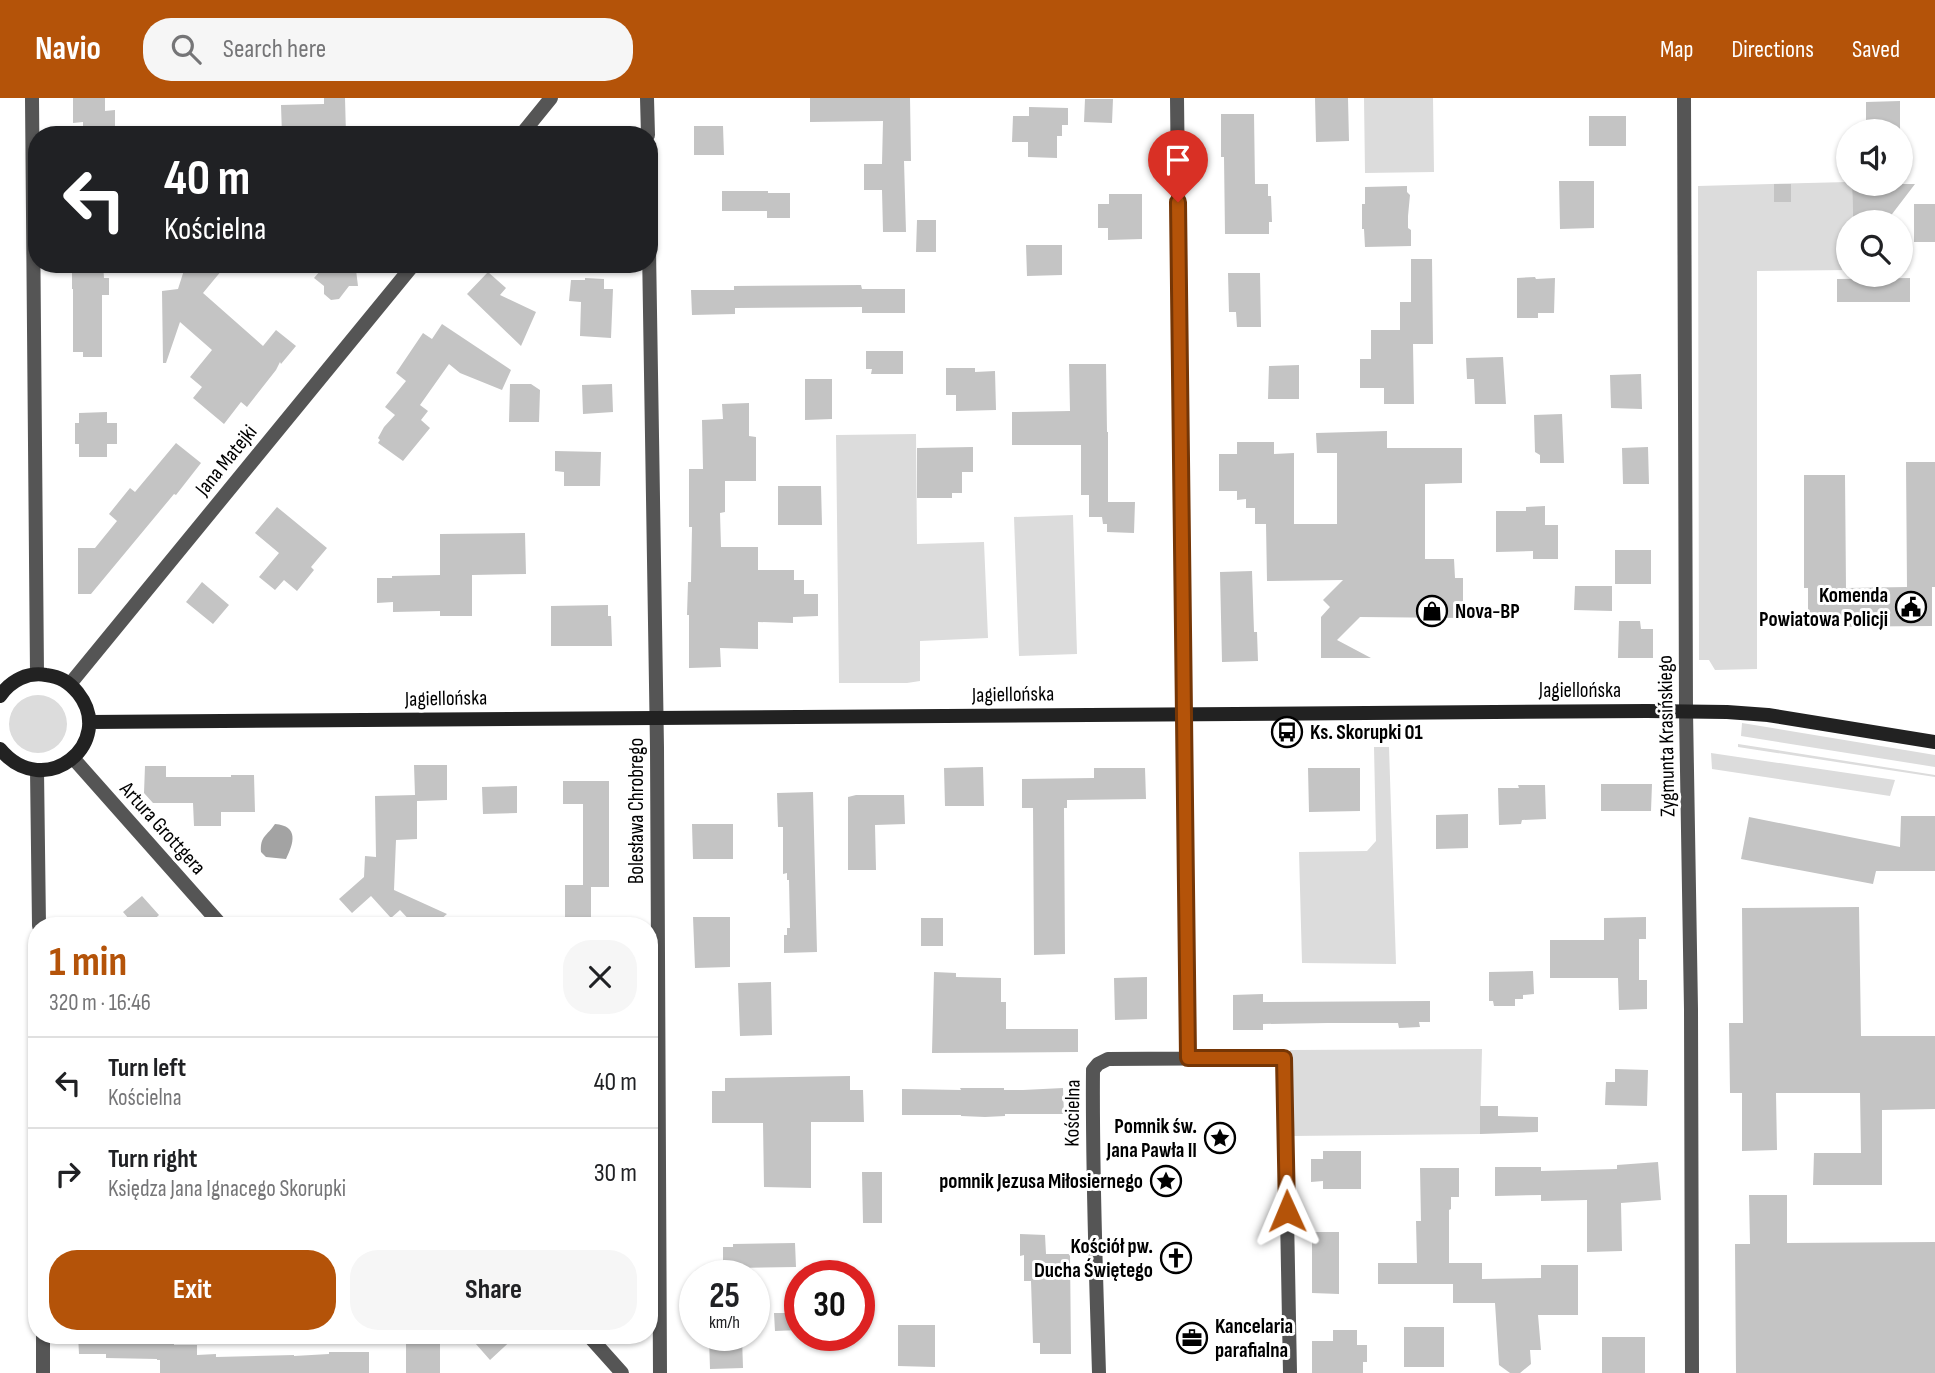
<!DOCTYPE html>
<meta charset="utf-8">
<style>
body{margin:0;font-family:"Sofia Sans Condensed",sans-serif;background:#f6f6f6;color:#202124;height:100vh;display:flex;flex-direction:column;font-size:26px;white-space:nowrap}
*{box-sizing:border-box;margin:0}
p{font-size:23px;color:#757577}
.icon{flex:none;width:38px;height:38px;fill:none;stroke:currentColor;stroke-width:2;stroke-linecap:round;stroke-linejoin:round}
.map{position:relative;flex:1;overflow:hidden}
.sheet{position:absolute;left:28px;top:819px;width:630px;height:427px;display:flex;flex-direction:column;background:#fff;border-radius:28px;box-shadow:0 2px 5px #0004}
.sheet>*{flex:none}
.hud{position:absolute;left:28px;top:28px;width:630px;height:147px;border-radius:28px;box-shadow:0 2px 5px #0004;background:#202124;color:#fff;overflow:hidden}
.controls{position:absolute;left:1836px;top:21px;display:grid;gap:14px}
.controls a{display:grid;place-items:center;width:77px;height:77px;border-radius:50%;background:#fff;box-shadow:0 2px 5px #0004;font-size:35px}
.speed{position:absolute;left:679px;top:1162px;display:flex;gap:14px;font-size:35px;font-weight:700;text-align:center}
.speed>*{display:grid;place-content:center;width:91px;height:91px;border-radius:50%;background:#fff;box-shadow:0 2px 5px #0004;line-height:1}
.speed small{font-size:18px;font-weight:400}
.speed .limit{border:10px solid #d22;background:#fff;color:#111}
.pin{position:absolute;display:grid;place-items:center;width:60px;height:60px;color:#fff;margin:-72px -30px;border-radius:50% 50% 50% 0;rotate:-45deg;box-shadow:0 0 7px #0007}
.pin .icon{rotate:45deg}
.me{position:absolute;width:77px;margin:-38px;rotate:359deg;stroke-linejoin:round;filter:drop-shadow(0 0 5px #0008)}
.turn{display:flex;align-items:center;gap:24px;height:147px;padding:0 21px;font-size:32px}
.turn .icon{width:91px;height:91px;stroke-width:2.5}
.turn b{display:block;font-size:49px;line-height:60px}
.round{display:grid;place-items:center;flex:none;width:74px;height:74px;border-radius:28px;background:#f6f6f6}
.summary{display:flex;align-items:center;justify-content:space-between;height:119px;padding:0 21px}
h1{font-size:42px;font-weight:700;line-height:52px;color:#b45309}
.action{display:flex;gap:14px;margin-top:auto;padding:14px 21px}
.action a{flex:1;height:80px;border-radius:28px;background:#b45309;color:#fff;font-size:28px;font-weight:700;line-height:80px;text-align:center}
.action a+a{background:#f6f6f6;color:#202124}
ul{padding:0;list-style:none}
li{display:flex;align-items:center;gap:21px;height:91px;padding:0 21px;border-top:2px solid #e0e0e0}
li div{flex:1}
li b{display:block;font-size:26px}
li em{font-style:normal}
header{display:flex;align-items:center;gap:42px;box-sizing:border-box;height:98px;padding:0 35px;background:#b45309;color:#fff}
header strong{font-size:33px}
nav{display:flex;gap:38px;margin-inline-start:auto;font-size:24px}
.search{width:490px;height:63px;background:#f6f6f6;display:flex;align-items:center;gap:18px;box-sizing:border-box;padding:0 24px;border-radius:28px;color:#757577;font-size:26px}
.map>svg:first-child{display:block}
</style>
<header>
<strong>Navio</strong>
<div class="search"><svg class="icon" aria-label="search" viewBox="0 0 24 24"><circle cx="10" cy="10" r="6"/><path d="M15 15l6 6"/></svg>Search here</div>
<nav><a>Map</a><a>Directions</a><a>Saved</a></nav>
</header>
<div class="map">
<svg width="1935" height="1275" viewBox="0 0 1935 1275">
<rect width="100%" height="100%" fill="#fff"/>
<path fill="#dcdcdc" d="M1364,0H1433L1434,74L1365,75Z
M1848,84V86H1852L1853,124H1848V172L1757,173V571L1715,572L1709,562H1699L1698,88Z
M916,336L917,446L984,444L988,540L920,543V583L907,585H839L836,337Z
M1073,417L1077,556L1019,558L1014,419Z
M9 626a29 29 0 1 1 58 0a29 29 0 1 1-58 0Z
M1742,625L1935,657V669L1741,638Z
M1738,646L1935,677V679L1738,649Z
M1374,649H1389L1396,866L1302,865L1299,754L1367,753L1376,743Z
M1711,655L1895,682L1890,698L1712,671Z
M1482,951L1480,1036L1291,1038L1290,952Z"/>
<path fill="#a3a3a3" d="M275,726C299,728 294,745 286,761L266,759L261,754C260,738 267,738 275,726Z"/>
<path fill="#c4c4c4" d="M73,0H105V13L115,12V32L83,33V24L73,25Z
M324,0H345L346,37H282L281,7L324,6Z
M810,0H910L911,63H904L906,134H883L882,92H864V66H882L883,23L810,24Z
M1315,0H1348L1349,43L1316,44Z
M1085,1H1113L1112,25L1084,24Z
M1900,3V33H1866V4Z
M1029,9L1068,10V27H1062V38H1057V60L1028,59V44H1012L1013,18H1029Z
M1221,16H1254L1255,86H1268V98H1271L1272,124H1269V136H1225L1224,59H1221Z
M1589,18H1626V48H1589Z
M694,28H723L724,57H694Z
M1559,83H1594V130L1560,131Z
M1774,86H1791V104H1774Z
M1852,86H1915L1886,124H1853Z
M1407,88V94L1410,97L1408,118V130L1411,132V148L1365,149L1364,131H1362V106H1365V89Z
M722,93H768V95H790V120H767V113H722Z
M1109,96H1142V141L1108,142V130H1098V106H1109Z
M1914,106H1935V144H1914Z
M917,122H936V154H916Z
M1026,147H1062V177L1027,178Z
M1411,161H1432L1433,246H1413L1414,306H1384V290H1360V261H1371V232H1400V204H1411Z
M72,166H103L104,180H109V197H102V259H83V254H73V191H72Z
M186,166H227L203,195L263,248L276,232L296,248L281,266L280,264L276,272L247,309L241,304L224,326L193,300L202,289L190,279L212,252L180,224L166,265H163L162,193L178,191Z
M326,166H349L356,172L358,188H349L339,201L331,202L324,196V188L314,180Z
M488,174L506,190L500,197L536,214L521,248L467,196Z
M1228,175H1260L1261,229H1237L1236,214H1229Z
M1535,179L1536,181L1555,180L1554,215H1538V220H1517V180Z
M585,180L604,181V191H613L611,240L580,238L581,204L569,203L571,182H585Z
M1910,180V204H1837V181Z
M861,187L862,191H905V215H862V209L735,210V216L692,217L691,192H734V188Z
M442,226L511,272L502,292L460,275L449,266L420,307L428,313L421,322L430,330L403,363L378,345L380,342L378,340L384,329L395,317L385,309L406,283L396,275L423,235L432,241Z
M866,253H903V276H871L872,271H866Z
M1503,259L1506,306H1475L1474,281H1467L1466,260Z
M1069,266H1106L1107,334H1108V404H1135L1134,435L1107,434V426H1103L1102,419H1089V397H1081V347H1012V314L1070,313Z
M1299,267V301H1268L1269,268Z
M946,270H975V274L995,273L996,312L956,313V297H946Z
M1641,276L1642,311L1611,310L1610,277Z
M805,281H832V321L805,322Z
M510,286H531L540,292L539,324H509Z
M612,286L613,314L583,316L582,287Z
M749,305V338L756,339V383H725V414L720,415L721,449H758V472H794V482H804V496H818V518L793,519V525L758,524V551L720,550L721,569L689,570V517H687L688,484H691L692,429H689V371H703L702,322L723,321L722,306Z
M107,314V325H117V346H107V359H79V346H75V325H79V315Z
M1562,316L1564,365H1540V357L1535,354L1534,317Z
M1387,333V350H1462V385L1425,386V461H1454L1455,480H1463V520L1360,519L1337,542L1371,560H1321V519L1330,509L1323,502L1343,482L1267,483L1266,426H1255V410H1246V401L1237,402V393H1219V356H1237V344H1274V356L1294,355V426H1337V355H1317L1316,335Z
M176,345L201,365L176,397L174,396L91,496H78V450H95L117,423L109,416L130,390L135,394Z
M973,349V374H962V395H952V400H917V350Z
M1648,349L1649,386H1623L1622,350Z
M555,353L601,354L600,388H564V374L555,373Z
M1906,364H1935V489H1932V528L1808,529V490H1804V377H1845L1846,490L1907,489Z
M778,388H821L822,427H778Z
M1545,408V427H1558V461H1533V453L1496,454V413H1526V409Z
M277,409L327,450L311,469L314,472L297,493L284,482L275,492L259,479L279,455L255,435Z
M525,435L526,476L472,477V518H440V513L393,514V504L377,505V480H392V478L440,477V436Z
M1615,452H1651V486H1615Z
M1252,473L1254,534H1257L1258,563L1222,564L1220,474Z
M202,484L229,507L213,526L186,504Z
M1575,488H1612V513L1574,512Z
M608,507V518H611L612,548H551V508Z
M1619,523H1640L1641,531H1653V560H1618Z
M414,667H447V702L417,703V741L396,742L394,792L447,816L433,828H415L400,812L391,820L371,798L352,815L339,801L364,779L365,758L376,759L375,698L415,697Z
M145,668H166V679H231V677H254L255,714H221V728H194L193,705H153L144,695Z
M983,669L984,708H945L944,670Z
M1094,670H1145L1146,701L1067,702V710H1064L1065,856L1034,857L1033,710H1022V681L1094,680Z
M1308,670H1360V713L1309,714Z
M563,683H609V789H591V828H565V787H583V706H563Z
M1601,686H1652L1651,713H1601Z
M1518,687H1545L1546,721L1522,722L1521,726L1499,727L1498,690H1519Z
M517,688V715L483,716L482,689Z
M813,694L817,854L784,855V837H787V830H790L789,782H787V775L783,776V729H778L777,695Z
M856,697H904L905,726L875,727L876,772H848V699Z
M1468,716V750L1436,751V717Z
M1901,718H1935V773H1876L1873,786L1741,761L1749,719L1900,749Z
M692,726H733V761H693Z
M142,798L159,817L147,828H135L123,814Z
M1859,809L1861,938H1935V1011L1882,1012V1087H1813L1814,1055H1861L1860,995H1776L1777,1052L1742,1053V995H1730L1729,925H1743L1742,810Z
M693,819H730V869L695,870Z
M1646,819V841H1639V882H1647V911L1619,912L1618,880H1550V842H1604V820Z
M921,820H943V848H921Z
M1533,873L1534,896L1523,897V901H1515V908H1494L1493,903H1489V874Z
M934,874L956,875V879L1001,880V904H1006V931H1078V954L932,955Z
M1147,879V921L1115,922L1114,880Z
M771,884L772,937L740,938L738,885Z
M1263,896V904L1430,903V924H1419L1420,929L1399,930L1398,925H1328L1263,926V932H1233V897Z
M1615,971L1648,972L1647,1008L1605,1007L1606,984H1615Z
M850,978V992H863L864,1024H811V1090L764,1089L763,1025H712V993H725V980Z
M960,990H1004V992H1023L1063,990L1064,1016H1005V1018L985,1019L961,1018V1017H902V991L961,992Z
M1480,1008H1498V1018L1538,1019V1034L1480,1036Z
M1323,1053H1361V1091H1323V1083L1311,1084V1061H1323Z
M1658,1064L1661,1102L1621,1105L1622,1153L1587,1154V1102L1541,1103V1097L1495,1098V1069H1541V1073L1617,1071V1067Z
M1420,1070H1459V1099H1451V1111L1449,1112V1165H1482V1181L1541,1180V1167H1578V1217H1538L1541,1252H1530L1531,1266L1520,1275H1510L1499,1267L1495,1205H1453V1186H1378V1165H1417L1416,1123H1421Z
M862,1074H882V1125H863Z
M1749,1097H1787V1145L1935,1144V1275H1736L1735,1146H1750Z
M1312,1134H1339V1196L1312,1195Z
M1020,1136L1045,1137L1046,1156H1070L1071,1256H1040V1245H1033L1031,1183H1024V1157L1020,1158Z
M795,1145L796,1169L734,1170V1167H723V1149H733V1146Z
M774,1215H800V1232L775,1233Z
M898,1227H935V1269L898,1268Z
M1404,1229H1444V1269H1404Z
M1333,1232H1357V1247H1367V1264H1363V1275H1312V1243H1333Z
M78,1237L174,1240V1247H197V1257L216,1256V1259L294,1257V1258L329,1256V1254H369V1275H160V1262H157V1261L106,1260V1256H79Z
M468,1237H517L490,1262Z
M742,1239L743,1270L710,1271L709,1240Z
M1602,1239H1645V1275H1602Z
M406,1245H440V1275H406Z"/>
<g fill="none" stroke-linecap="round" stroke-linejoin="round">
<path stroke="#555" stroke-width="14" d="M32,0L37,576
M647,0L648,37
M1177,0L1188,960
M1684,0L1686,613L1691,911L1692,1275
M521,37L551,0
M649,151L657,649L660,1275
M70,586L414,166
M73,660L222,828
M37,672L39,828
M43,1237V1275
M588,1237L622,1275
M1099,1275C1096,1174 1092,1073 1093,972L1098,966L1108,961L1284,960L1290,1275"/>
<path stroke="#222" stroke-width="14" d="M0,598C11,582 28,574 46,577C60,579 68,583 78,595C117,644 45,705 0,651
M89,624L1647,613L1727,614L1768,617L1935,644"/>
</g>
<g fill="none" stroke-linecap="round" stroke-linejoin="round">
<g stroke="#753606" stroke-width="18">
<path id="route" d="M1178,104L1188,960H1284L1287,1113"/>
</g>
<use href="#route" stroke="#b45309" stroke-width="12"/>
</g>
<defs>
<g id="civic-ring" transform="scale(1.575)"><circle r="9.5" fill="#fff" stroke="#000" stroke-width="1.5"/><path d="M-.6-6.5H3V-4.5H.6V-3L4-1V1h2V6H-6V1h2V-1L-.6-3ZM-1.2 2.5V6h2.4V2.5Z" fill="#000"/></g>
<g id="shop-ring" transform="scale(1.575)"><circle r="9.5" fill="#fff" stroke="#000" stroke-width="1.5"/><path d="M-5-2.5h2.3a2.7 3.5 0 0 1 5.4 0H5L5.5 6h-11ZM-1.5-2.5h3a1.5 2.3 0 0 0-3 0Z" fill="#000"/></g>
<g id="bus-ring" transform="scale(1.575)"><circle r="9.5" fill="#fff" stroke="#000" stroke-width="1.5"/><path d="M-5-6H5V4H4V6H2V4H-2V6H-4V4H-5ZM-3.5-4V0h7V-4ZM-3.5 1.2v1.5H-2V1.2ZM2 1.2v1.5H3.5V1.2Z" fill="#000"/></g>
<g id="sight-ring" transform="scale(1.575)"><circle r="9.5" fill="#fff" stroke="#000" stroke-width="1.5"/><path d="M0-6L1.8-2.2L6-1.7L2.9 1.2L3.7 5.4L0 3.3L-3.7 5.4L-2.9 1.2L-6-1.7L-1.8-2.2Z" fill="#000"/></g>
<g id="church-ring" transform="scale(1.575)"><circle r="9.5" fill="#fff" stroke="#000" stroke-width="1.5"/><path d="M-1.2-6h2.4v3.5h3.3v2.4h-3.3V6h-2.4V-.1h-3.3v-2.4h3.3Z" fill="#000"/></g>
<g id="office-ring" transform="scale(1.575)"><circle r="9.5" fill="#fff" stroke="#000" stroke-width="1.5"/><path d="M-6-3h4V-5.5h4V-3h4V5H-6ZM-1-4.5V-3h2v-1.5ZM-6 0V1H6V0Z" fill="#000"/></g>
</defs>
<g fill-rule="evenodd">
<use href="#civic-ring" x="1911" y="509"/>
<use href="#shop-ring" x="1432" y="513"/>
<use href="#bus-ring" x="1287" y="634"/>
<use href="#sight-ring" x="1220" y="1040"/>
<use href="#sight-ring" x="1166" y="1083"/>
<use href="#church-ring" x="1176" y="1160"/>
<use href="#office-ring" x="1192" y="1240"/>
</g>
<g text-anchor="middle" stroke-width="6" stroke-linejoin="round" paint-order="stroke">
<g font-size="21" fill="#000" stroke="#fff">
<text transform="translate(226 362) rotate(-51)" y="7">Jana Matejki</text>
<text x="1580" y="599">Jagiellońska</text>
<text transform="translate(1013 596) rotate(-1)" y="7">Jagiellońska</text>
<text transform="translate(446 600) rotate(-1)" y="7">Jagiellońska</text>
<text transform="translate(1666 638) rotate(-91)" y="7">Zygmunta Krasińskiego</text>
<text transform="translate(636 713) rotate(-90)" y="7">Bolesława Chrobrego</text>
<text transform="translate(163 730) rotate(48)" y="7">Artura Grottgera</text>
<text transform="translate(1072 1015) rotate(-89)" y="7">Kościelna</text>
</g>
<g font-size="21" font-weight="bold" fill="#000" stroke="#fff" text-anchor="end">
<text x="1888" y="504">Komenda<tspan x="1888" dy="24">Powiatowa Policji</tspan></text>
<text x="1455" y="520" text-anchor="start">Nova-BP</text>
<text x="1310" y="641" text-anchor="start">Ks. Skorupki 01</text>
<text x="1197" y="1035">Pomnik św.<tspan x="1197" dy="24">Jana Pawła II</tspan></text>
<text x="1143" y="1090">pomnik Jezusa Miłosiernego</text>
<text x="1153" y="1155">Kościół pw.<tspan x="1153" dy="24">Ducha Świętego</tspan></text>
<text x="1215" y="1235" text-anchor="start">Kancelaria<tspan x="1215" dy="24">parafialna</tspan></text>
</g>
</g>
</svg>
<div class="controls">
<a><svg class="icon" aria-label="sound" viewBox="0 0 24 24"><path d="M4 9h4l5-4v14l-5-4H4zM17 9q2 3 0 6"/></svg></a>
<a><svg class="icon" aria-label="search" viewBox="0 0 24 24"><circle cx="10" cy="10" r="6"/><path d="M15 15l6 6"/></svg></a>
</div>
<div class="speed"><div>25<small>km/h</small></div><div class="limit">30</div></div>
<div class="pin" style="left:1178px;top:104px;background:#d93025"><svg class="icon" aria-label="arrive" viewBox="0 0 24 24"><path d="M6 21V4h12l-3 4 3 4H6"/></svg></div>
<svg class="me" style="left:1287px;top:1113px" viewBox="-20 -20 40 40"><path d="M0-17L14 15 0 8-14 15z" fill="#b45309" stroke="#fff" stroke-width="4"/></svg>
<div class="hud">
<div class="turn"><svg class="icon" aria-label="left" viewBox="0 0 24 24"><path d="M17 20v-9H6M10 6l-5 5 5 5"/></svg><div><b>40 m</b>Kościelna</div></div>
</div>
<section class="sheet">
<div class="summary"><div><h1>1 min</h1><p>320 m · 16:46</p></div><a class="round"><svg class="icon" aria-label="close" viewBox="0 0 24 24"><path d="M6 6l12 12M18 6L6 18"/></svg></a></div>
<ul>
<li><svg class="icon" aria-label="left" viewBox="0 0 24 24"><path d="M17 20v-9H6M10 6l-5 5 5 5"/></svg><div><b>Turn left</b><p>Kościelna</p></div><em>40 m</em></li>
<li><svg class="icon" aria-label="right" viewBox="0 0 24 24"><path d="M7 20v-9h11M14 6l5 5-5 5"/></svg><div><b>Turn right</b><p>Księdza Jana Ignacego Skorupki</p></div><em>30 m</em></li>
</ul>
<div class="action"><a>Exit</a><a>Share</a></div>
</section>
</div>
